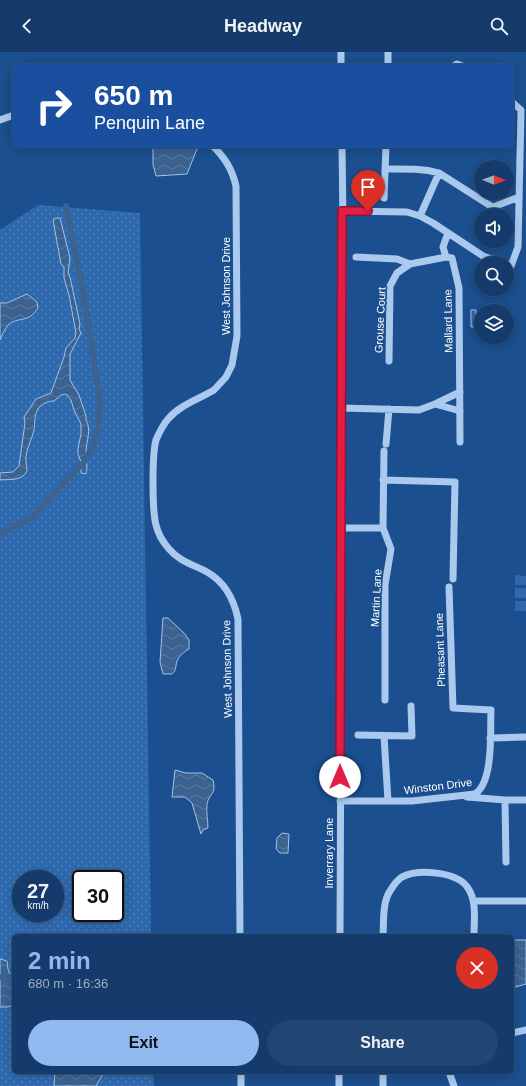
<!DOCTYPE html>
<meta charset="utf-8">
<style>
body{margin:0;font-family:Helvetica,sans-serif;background:#214673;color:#f1f3f6;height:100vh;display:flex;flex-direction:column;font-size:15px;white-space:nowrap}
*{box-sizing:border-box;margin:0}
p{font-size:13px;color:#9dadc1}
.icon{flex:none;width:22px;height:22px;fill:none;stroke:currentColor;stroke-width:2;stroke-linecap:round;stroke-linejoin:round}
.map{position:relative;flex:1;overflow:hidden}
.drawer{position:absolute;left:12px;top:882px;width:502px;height:140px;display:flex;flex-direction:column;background:#143b6b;border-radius:6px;box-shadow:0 2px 10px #0003,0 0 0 1px #33557e}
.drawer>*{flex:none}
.top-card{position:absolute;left:12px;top:12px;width:502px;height:84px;border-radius:6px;box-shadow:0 2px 10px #0003,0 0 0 1px #33557e;background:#1a4fa0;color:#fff;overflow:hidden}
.needle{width:26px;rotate:91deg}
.tools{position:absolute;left:474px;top:108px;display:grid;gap:8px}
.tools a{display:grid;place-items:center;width:40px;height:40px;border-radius:50%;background:#143b6b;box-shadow:0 2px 10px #0003,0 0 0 1px #33557e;font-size:20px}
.speed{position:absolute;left:12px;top:818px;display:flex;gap:8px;font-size:20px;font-weight:700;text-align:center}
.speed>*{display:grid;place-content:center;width:52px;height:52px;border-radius:50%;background:#143b6b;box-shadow:0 2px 10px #0003,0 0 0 1px #33557e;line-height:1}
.speed small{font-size:10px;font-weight:400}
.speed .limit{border:2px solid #111;border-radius:6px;background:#fff;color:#111}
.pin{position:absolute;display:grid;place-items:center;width:34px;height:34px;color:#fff;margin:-41px -17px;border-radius:50% 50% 50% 0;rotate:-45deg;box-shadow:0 0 4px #0007}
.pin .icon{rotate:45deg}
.me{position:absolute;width:44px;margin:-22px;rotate:0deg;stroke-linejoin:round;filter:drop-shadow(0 0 3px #0008)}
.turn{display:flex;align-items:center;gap:14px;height:84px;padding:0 16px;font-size:18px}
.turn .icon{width:52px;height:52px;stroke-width:2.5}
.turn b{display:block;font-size:28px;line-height:34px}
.round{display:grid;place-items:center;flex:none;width:42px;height:42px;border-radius:21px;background:#214673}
.headline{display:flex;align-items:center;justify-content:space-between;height:68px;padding:0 16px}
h1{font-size:24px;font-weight:800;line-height:30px;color:#90b9f0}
.cta{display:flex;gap:8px;margin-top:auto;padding:8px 16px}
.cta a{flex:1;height:46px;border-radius:24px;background:#90b9f0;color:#111;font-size:16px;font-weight:800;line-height:46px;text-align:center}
.cta a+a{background:#214673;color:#f1f3f6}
header{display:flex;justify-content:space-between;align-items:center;height:52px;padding:0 16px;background:#143b6b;font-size:18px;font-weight:800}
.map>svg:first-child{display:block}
</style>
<header><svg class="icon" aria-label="back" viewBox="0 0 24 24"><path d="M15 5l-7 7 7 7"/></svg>Headway<svg class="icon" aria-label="search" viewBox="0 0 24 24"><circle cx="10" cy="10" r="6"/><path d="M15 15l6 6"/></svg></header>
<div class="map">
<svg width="526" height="1034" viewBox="0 0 526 1034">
<defs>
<pattern id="grass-dots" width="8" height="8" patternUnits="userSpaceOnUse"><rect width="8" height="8" fill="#2e69ad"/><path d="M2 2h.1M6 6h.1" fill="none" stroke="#4d80b9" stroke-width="1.8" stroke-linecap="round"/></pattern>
<pattern id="water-waves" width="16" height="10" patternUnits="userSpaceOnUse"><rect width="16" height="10" fill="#3c6290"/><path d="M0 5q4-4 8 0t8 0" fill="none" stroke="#597aa1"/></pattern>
</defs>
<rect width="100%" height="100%" fill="#1b4f8f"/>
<path fill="url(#grass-dots)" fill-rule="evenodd" d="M38,153L140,161L151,884H14V1020H153L154,1034H0V178ZM21,827H55V861H21ZM81,827H115V861H81Z"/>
<path fill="#2e69ad" d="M515,523L526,524V533H515Z
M515,536H526V546H515Z
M515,549H526V559H515Z"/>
<path fill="url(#water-waves)" stroke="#9cc4f0" d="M153,94H193L197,97L187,122L156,124L153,113Z
M56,166H60L70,206L68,221L70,225L80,272L79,277L81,281L70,302V328L79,343L86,364V368C92,378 86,389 86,400C86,408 88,415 86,422L81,421V410L78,402V396L81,382V372L74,358L71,348L66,342L61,343L54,349C48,349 41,352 38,357C34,363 35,371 34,378C32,388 25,398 26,409C26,414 29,419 24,423C18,429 8,427 0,428V421L13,420L19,414L25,371L24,365L36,347L51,341L64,305L66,296L75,286L76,281L69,243L64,226V215L61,212L53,168Z
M27,242L37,250L38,256C28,272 18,264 8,273C5,277 2,283 0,288V251H7Z
M471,258H476V265H481V275H471Z
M163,566H168L184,581L189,588V597C184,600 179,604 177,609C175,615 177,618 172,622H163L160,610Z
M175,718L186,721H202L213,728C217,743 209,741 207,752C206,760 208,769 208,776L203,778L201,782L192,751L185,745H172Z
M282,781L289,782L288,801H280L276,797L277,786Z
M512,888H526V932L512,936Z
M0,907L7,909L8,917L14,938V953L7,955H0Z
M55,1020H104L96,1034H54Z"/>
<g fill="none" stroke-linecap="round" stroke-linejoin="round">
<path stroke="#3c6290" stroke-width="6" d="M0,482L31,466L84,410L94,392L98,378L100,347L82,233L66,154
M0,925H14"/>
<path stroke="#a9c9ee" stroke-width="7" d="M341,0V14
M388,14V0
M454,14L457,12L462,14
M0,68L14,63
M213,94C225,106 232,117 236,134L237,284L232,313L226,325L214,338C199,347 180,353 168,367C163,373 159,381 156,388C152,402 152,458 156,473C158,482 163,490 169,497C179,509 194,513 207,520C225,530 234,548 238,567L240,884
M385,117C403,117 421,116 439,121L505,163
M384,146L386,94
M493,155L519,145
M343,159L407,160L420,164L433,171L483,204L504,211
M420,164L439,121
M356,205L397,207L410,212
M446,205L443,195L448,181
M507,212L511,214L518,195L521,58L512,50
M389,309L390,234L397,221L410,212L446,205L452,206L459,236L460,390
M435,352L460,359
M341,356L419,358L435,352L460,340
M386,392L389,357
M384,399L383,476L391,497L385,533V648
M383,428L455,430L453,527
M341,476H383
M358,683L412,684L411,654
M384,684L388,749
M490,686L526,685
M467,745L505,748H526
M505,748L506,810
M340,749H412L475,742C494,730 490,678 491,658L453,656L449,535
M474,849H526
M340,884L343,172L342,94
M383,884C384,870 382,851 390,839C393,834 397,828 402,825C418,817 457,819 468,836C477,849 474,869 474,884
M512,981L526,978
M241,1020V1034
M449,1020L454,1034
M339,1034V1020
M383,1034V1020"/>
</g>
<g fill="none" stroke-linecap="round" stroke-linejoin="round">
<g stroke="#92132f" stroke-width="10">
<path id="route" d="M340,725L342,159H368"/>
</g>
<use href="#route" stroke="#e11d48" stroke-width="7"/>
</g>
<g text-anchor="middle" stroke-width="3.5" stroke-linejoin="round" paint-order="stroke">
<g font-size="11" fill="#fff" stroke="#1b4f8f">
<text transform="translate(226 234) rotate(-90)" y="4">West Johnson Drive</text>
<text transform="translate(380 268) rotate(-87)" y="4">Grouse Court</text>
<text transform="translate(448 269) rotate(-91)" y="4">Mallard Lane</text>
<text transform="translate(376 546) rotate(-87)" y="4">Martin Lane</text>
<text transform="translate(440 598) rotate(-92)" y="4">Pheasant Lane</text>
<text transform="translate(227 617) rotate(-91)" y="4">West Johnson Drive</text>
<text transform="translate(438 734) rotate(-7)" y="4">Winston Drive</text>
<text transform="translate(329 801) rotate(-90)" y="4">Inverrary Lane</text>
</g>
</g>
</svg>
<div class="tools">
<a><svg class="needle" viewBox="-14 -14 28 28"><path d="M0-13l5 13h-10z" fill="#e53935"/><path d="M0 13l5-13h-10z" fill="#9dadc1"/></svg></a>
<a><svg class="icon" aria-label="sound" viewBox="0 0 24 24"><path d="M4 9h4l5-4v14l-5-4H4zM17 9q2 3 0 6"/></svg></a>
<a><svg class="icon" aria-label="search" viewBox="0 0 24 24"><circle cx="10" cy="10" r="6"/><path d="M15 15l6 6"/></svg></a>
<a><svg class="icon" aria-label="layers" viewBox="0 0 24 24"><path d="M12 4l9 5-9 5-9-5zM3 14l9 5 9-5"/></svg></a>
</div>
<div class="speed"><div>27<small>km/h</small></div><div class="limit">30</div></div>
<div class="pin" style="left:368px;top:159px;background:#d93025"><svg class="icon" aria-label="arrive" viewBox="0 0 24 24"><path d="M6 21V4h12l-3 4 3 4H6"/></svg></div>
<svg class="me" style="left:340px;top:725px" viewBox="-20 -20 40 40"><circle r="19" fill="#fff"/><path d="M0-13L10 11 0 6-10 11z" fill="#e11d48"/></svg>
<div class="top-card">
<div class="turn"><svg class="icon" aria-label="right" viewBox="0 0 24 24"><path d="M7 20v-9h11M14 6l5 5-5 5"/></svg><div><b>650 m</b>Penquin Lane</div></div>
</div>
<section class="drawer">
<div class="headline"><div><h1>2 min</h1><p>680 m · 16:36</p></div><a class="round" style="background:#d93025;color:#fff"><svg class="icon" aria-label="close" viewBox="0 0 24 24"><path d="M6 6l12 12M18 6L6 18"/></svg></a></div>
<div class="cta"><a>Exit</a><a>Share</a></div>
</section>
</div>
